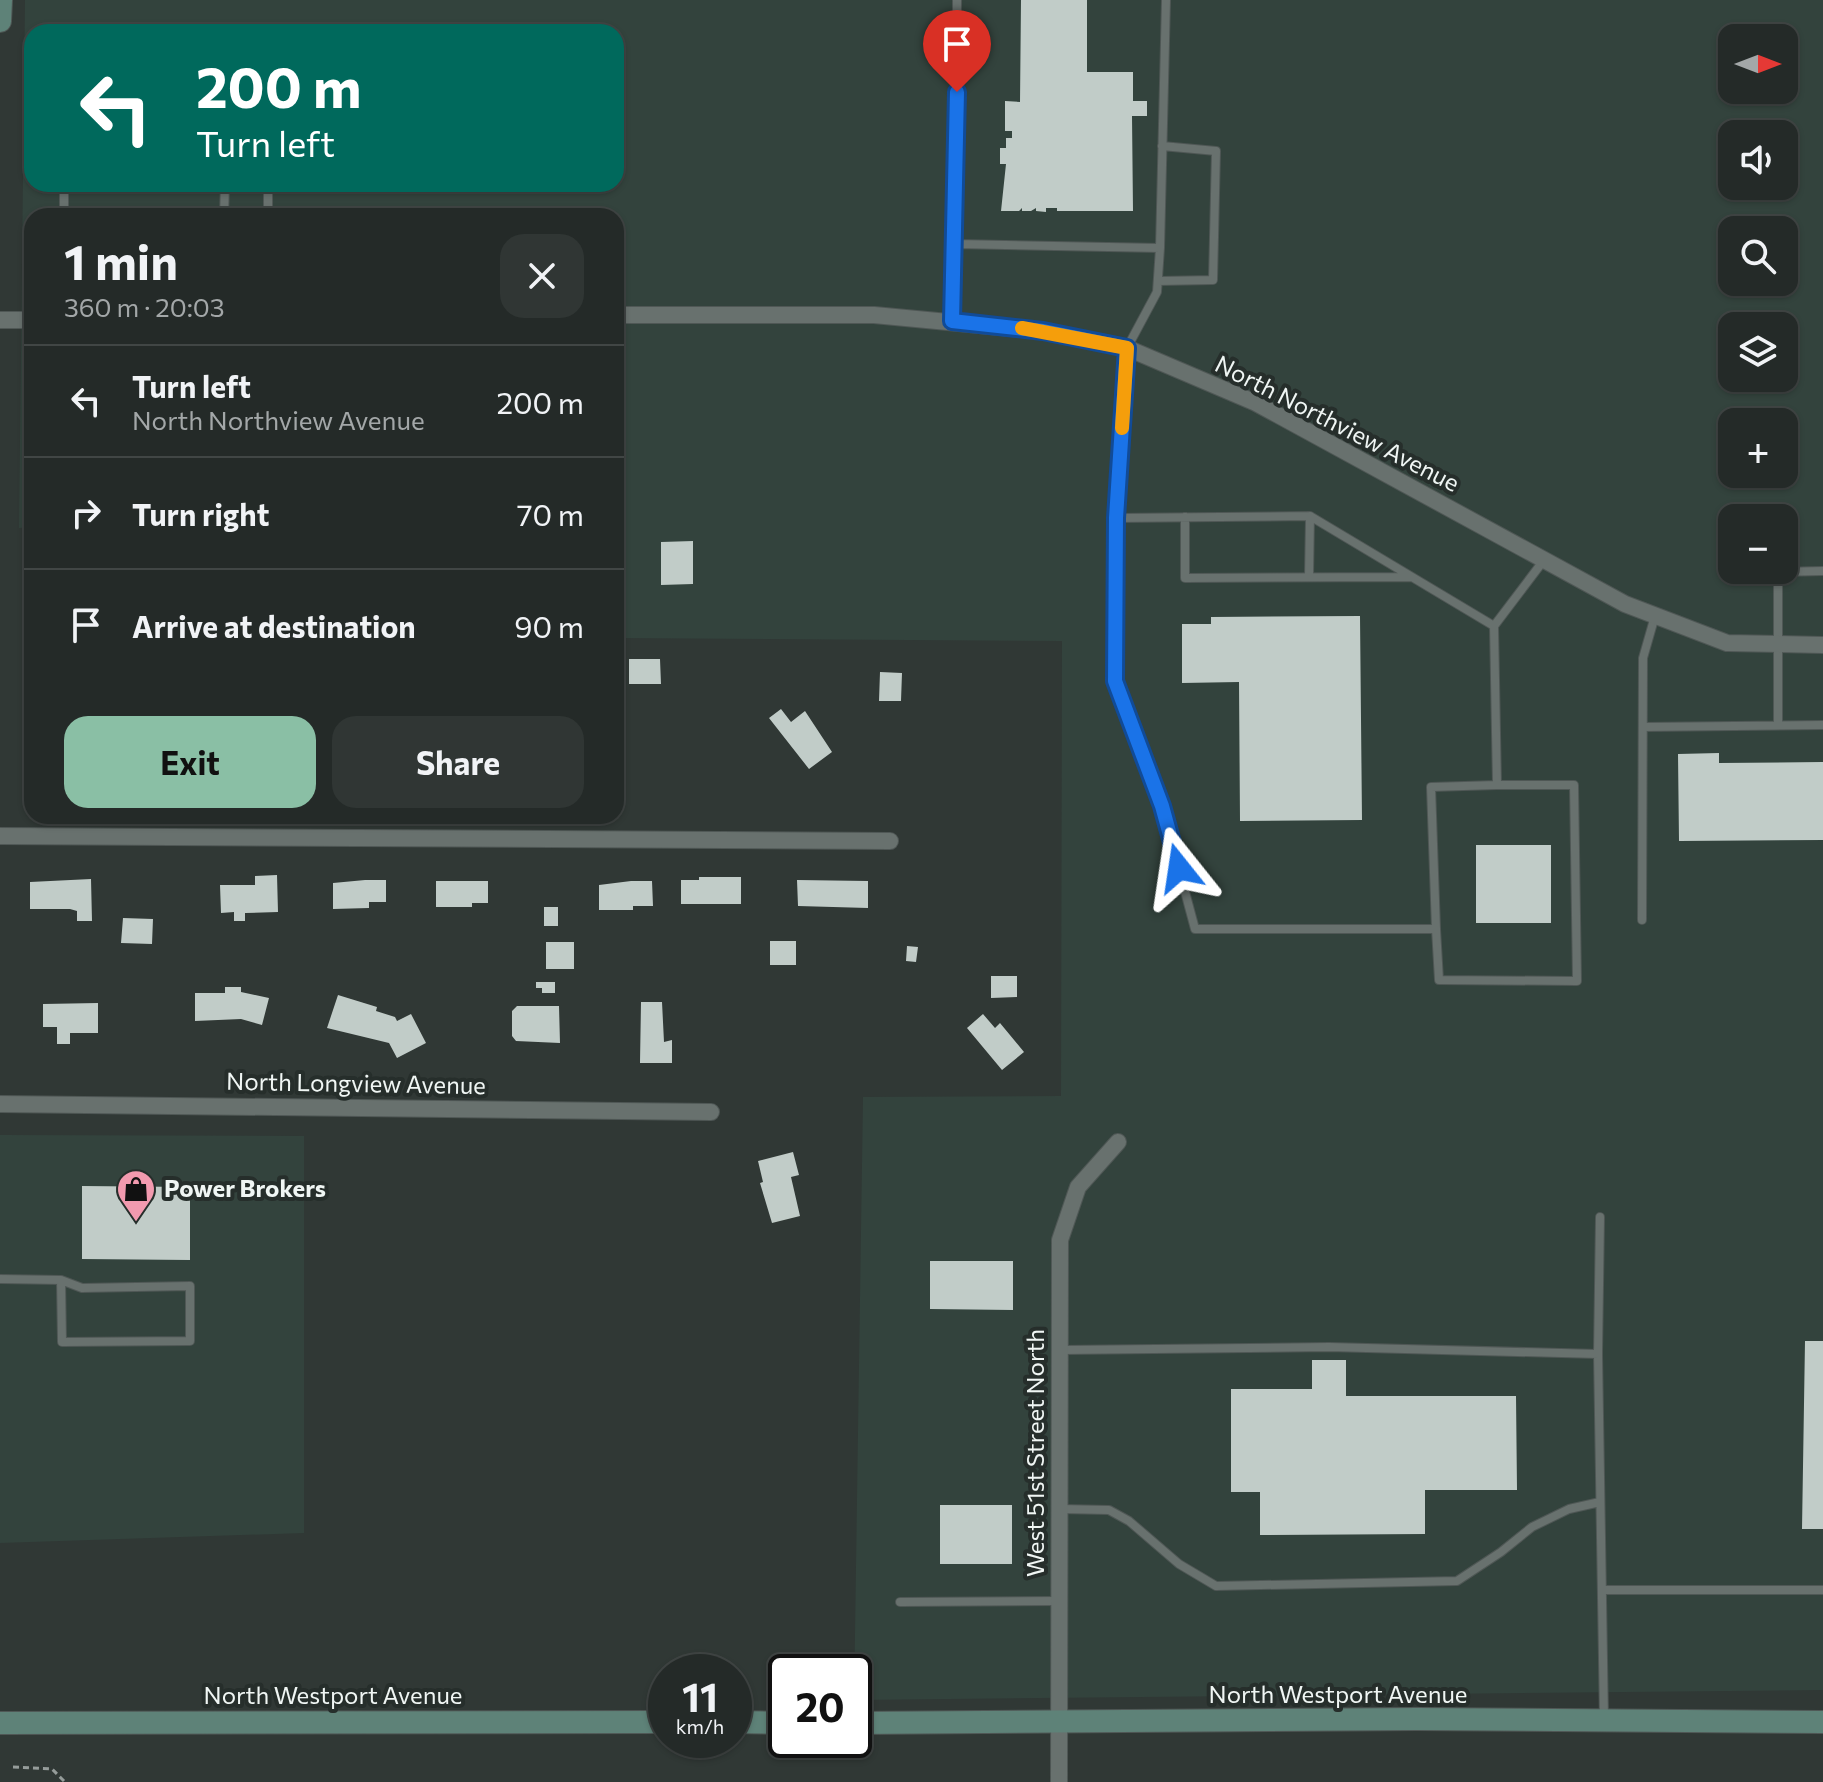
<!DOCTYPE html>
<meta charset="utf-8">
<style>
body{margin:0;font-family:Commissioner,sans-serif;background:#303634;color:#f1f3f6;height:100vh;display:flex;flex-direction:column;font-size:30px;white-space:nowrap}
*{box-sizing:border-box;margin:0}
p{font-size:26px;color:#a3a7a8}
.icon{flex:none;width:44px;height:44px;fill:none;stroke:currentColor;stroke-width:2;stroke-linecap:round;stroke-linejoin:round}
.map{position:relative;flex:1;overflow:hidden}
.sheet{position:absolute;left:24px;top:208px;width:600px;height:616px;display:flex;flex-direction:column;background:#242a28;border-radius:24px;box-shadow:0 2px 6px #0004,0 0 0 2px #414645}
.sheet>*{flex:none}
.banner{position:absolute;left:24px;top:24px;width:600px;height:168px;border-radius:24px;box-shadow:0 2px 6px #0004,0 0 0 2px #414645;background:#00695c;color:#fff;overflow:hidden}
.needle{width:52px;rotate:90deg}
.fabs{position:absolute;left:1718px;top:24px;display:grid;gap:16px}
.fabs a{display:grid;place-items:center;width:80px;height:80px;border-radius:16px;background:#242a28;box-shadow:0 2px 6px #0004,0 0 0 2px #414645;font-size:40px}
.speed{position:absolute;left:648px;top:1654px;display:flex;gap:16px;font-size:40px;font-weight:700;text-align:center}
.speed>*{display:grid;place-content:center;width:104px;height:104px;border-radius:50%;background:#242a28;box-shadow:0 2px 6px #0004,0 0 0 2px #414645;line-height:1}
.speed small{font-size:20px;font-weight:400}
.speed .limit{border:4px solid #111;border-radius:12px;background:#fff;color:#111}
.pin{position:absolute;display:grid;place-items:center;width:68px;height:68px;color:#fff;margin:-82px -34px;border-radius:50% 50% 50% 0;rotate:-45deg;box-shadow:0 0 8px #0007}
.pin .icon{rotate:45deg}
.me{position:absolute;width:88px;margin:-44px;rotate:345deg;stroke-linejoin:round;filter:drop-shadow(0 0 6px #0008)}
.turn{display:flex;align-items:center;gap:28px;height:168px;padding:0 40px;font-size:36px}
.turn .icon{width:104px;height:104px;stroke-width:2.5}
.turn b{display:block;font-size:56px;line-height:68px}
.round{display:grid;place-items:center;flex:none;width:84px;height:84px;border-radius:24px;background:#303634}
.headline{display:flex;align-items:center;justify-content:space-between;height:136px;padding:0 40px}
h1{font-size:48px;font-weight:700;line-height:60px}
.primary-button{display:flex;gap:16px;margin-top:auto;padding:16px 40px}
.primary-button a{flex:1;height:92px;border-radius:24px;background:#8abfa5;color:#111;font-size:32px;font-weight:700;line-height:92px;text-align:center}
.primary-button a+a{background:#303634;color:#f1f3f6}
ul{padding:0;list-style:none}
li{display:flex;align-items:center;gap:24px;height:112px;padding:0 40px;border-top:2px solid #414645}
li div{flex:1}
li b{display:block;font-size:30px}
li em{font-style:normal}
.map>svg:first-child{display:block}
</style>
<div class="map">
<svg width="1823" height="1782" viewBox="0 0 1823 1782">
<rect width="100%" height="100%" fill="#303835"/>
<path fill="#33433d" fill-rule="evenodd" d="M25,0H1823V1690L854,1700L863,1097L1061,1096L1062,641L616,638V216H32V527L19,528ZM32,32H616V184H32ZM1732,38H1784V90H1732ZM1732,134H1784V186H1732ZM1732,230H1784V282H1732ZM1732,326H1784V378H1732ZM1732,422H1784V474H1732ZM1732,518H1784V570H1732Z
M0,1135L304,1136V1533L0,1543Z"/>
<path fill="#c1ccc8" d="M1021,0H1087V72H1133V101H1147V116H1132L1133,211H1057V208H1046V212L1036,211V208L1031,211H1022V208L1019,211H1001L1006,164H1000V148H1006V138H1012V131H1005V101L1020,102Z
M693,541V584L661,585V542Z
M1360,616L1362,820L1240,821L1239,682L1182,683V624H1211V617Z
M629,659H660L661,684H629Z
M880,672L902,673L901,701H879Z
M781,709L791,722L805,711L832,752L809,769L769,718Z
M1719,753V763L1823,762V840L1679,841L1678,754Z
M1476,845H1551V923H1476Z
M277,875L278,912L245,913V921H234V912L221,913L220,885H255V876Z
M699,877H741V904H681V880H699Z
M91,879L92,921H77V911L70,909H30V882Z
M365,880H386V902H369V908L333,909V883Z
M797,880L868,881V908L798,906Z
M436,881H488V903H472V907H436Z
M631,881H652L653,906H633V910H599V885Z
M544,907H558V926H544Z
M123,918L153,919L152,944L121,943Z
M770,941H796V965H770Z
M546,942H574V969H546Z
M907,946L918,947L916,962L906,961Z
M991,976H1017V997L991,998Z
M536,982H555V993H542V988H536Z
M225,987H241V992L269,998L262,1025L241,1019L195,1021V993H225Z
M338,995L377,1007L376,1011L395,1017L397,1021L411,1014L426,1043L397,1058L389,1043L327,1028Z
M641,1002H662L664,1042L672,1040V1063H640Z
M98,1003V1033H70V1044H57V1027H43V1004Z
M517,1006H559L560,1043L516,1041L512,1036V1011Z
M983,1014L995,1028L1000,1023L1024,1052L1002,1070L967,1028Z
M793,1152L799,1175L791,1177L800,1216L772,1223L760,1183L763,1182L758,1161Z
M82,1186L190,1187V1260L82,1259Z
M930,1261H1013V1310L930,1309Z
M1805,1341H1823V1529H1802Z
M1312,1360H1346V1396H1516L1517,1490H1425V1534L1260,1535V1492H1231V1389H1312Z
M940,1505H1012V1564H940Z"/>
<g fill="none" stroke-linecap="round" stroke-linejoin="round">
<g stroke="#4f5755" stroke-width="10">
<path id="service" d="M64,184V216
M268,184V216
M224,216L225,184
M956,244L957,0
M1160,248L1166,0
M1158,281L1213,280L1216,151L1162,146
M952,321L956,244L1160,248L1157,292L1127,348L1116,518L1310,516L1494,626L1544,560
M1185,517V578L1411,577
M1116,518L1115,681L1162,806L1195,929H1436L1439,980L1577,981L1574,785H1497L1494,626
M1309,577L1310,516
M1778,725V572L1823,571
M1643,727L1823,725
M1642,920L1643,658L1655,616
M1436,929L1431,787L1497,785
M1600,1217L1598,1354L1604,1720
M0,1279L61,1280L82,1288L190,1286V1341L62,1342L61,1280
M1061,1350L1329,1347L1598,1354
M1060,1509L1109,1510L1129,1521L1179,1564L1216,1586L1457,1581L1501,1552L1532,1527L1569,1509L1600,1502
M1602,1590H1823
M900,1602L1059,1601"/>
</g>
<g stroke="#4f5755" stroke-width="18">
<path id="minor" d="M616,315H874L1043,331L1127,348L1256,403L1625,604L1727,643L1823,645
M0,320H32
M0,836L890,841
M0,1104L711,1112
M1059,1782L1060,1240L1078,1187L1118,1142"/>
</g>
<g stroke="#4f5755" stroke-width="24">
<path id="secondary" d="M0,21L1,0
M734,1722L786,1723
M0,1723L666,1722
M854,1723L1417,1719L1823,1722"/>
</g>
<path stroke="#959c9a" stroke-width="3" stroke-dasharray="6 4" stroke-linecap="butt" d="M13,1767L52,1769L65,1782"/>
<use href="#service" stroke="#68716e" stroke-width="8"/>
<use href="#minor" stroke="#68716e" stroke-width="16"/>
<use href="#secondary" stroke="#5e8278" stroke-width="22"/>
</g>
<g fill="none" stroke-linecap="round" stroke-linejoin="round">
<g stroke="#114b97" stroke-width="20">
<path id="route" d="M957,92L952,321L1043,331L1127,348L1116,518L1115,681L1162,806L1179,868"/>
</g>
<use href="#route" stroke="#1a73e8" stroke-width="14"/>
<path stroke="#f59e0b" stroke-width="14" d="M1022,328L1127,348L1122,428"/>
</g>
<defs>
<g id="shop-pin" transform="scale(2)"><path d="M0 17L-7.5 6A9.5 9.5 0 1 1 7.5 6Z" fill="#f29aaf" stroke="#262e2b"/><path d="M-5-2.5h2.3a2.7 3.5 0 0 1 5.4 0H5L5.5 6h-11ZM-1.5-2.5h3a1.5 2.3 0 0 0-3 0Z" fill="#111"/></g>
</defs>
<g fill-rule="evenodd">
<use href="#shop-pin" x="136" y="1189"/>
</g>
<g text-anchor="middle" stroke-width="8" stroke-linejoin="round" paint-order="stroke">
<g font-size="24" fill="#f0f6f4" stroke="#262e2b">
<text transform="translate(1337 424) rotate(27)" y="8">North Northview Avenue</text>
<text transform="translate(356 1084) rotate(1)" y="8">North Longview Avenue</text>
<text transform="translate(1036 1453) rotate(-90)" y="8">West 51st Street North</text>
<text x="1338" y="1703">North Westport Avenue</text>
<text x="333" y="1704">North Westport Avenue</text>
</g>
<g font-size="24" font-weight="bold" fill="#f0f6f4" stroke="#262e2b" text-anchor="start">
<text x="164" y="1197">Power Brokers</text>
</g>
</g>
</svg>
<div class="fabs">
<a><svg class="needle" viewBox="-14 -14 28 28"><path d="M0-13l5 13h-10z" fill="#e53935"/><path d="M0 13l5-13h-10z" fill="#a3a7a8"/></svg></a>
<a><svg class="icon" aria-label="sound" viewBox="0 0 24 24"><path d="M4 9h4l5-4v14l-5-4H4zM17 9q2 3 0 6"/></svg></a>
<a><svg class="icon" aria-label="search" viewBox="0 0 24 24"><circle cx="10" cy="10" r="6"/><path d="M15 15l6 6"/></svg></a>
<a><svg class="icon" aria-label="layers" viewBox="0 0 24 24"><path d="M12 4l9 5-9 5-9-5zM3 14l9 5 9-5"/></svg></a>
<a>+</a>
<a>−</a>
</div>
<div class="speed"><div>11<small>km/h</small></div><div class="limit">20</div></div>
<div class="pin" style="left:957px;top:92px;background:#d93025"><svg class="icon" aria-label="arrive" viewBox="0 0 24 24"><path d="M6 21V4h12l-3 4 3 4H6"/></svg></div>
<svg class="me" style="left:1179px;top:868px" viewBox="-20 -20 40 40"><path d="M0-17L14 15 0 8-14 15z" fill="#1a73e8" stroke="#fff" stroke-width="4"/></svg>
<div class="banner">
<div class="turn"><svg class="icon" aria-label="left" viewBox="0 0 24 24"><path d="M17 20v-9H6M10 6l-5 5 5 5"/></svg><div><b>200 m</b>Turn left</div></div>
</div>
<section class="sheet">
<div class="headline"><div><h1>1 min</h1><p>360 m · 20:03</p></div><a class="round"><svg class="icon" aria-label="close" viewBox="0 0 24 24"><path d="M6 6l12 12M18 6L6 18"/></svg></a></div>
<ul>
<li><svg class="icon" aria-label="left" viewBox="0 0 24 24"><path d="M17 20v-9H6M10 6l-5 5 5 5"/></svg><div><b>Turn left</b><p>North Northview Avenue</p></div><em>200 m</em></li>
<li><svg class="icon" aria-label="right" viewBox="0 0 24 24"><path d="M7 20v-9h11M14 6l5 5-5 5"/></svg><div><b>Turn right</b></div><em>70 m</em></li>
<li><svg class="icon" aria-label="arrive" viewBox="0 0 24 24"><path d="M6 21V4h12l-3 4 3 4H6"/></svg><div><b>Arrive at destination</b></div><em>90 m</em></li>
</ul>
<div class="primary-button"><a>Exit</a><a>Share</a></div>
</section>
</div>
